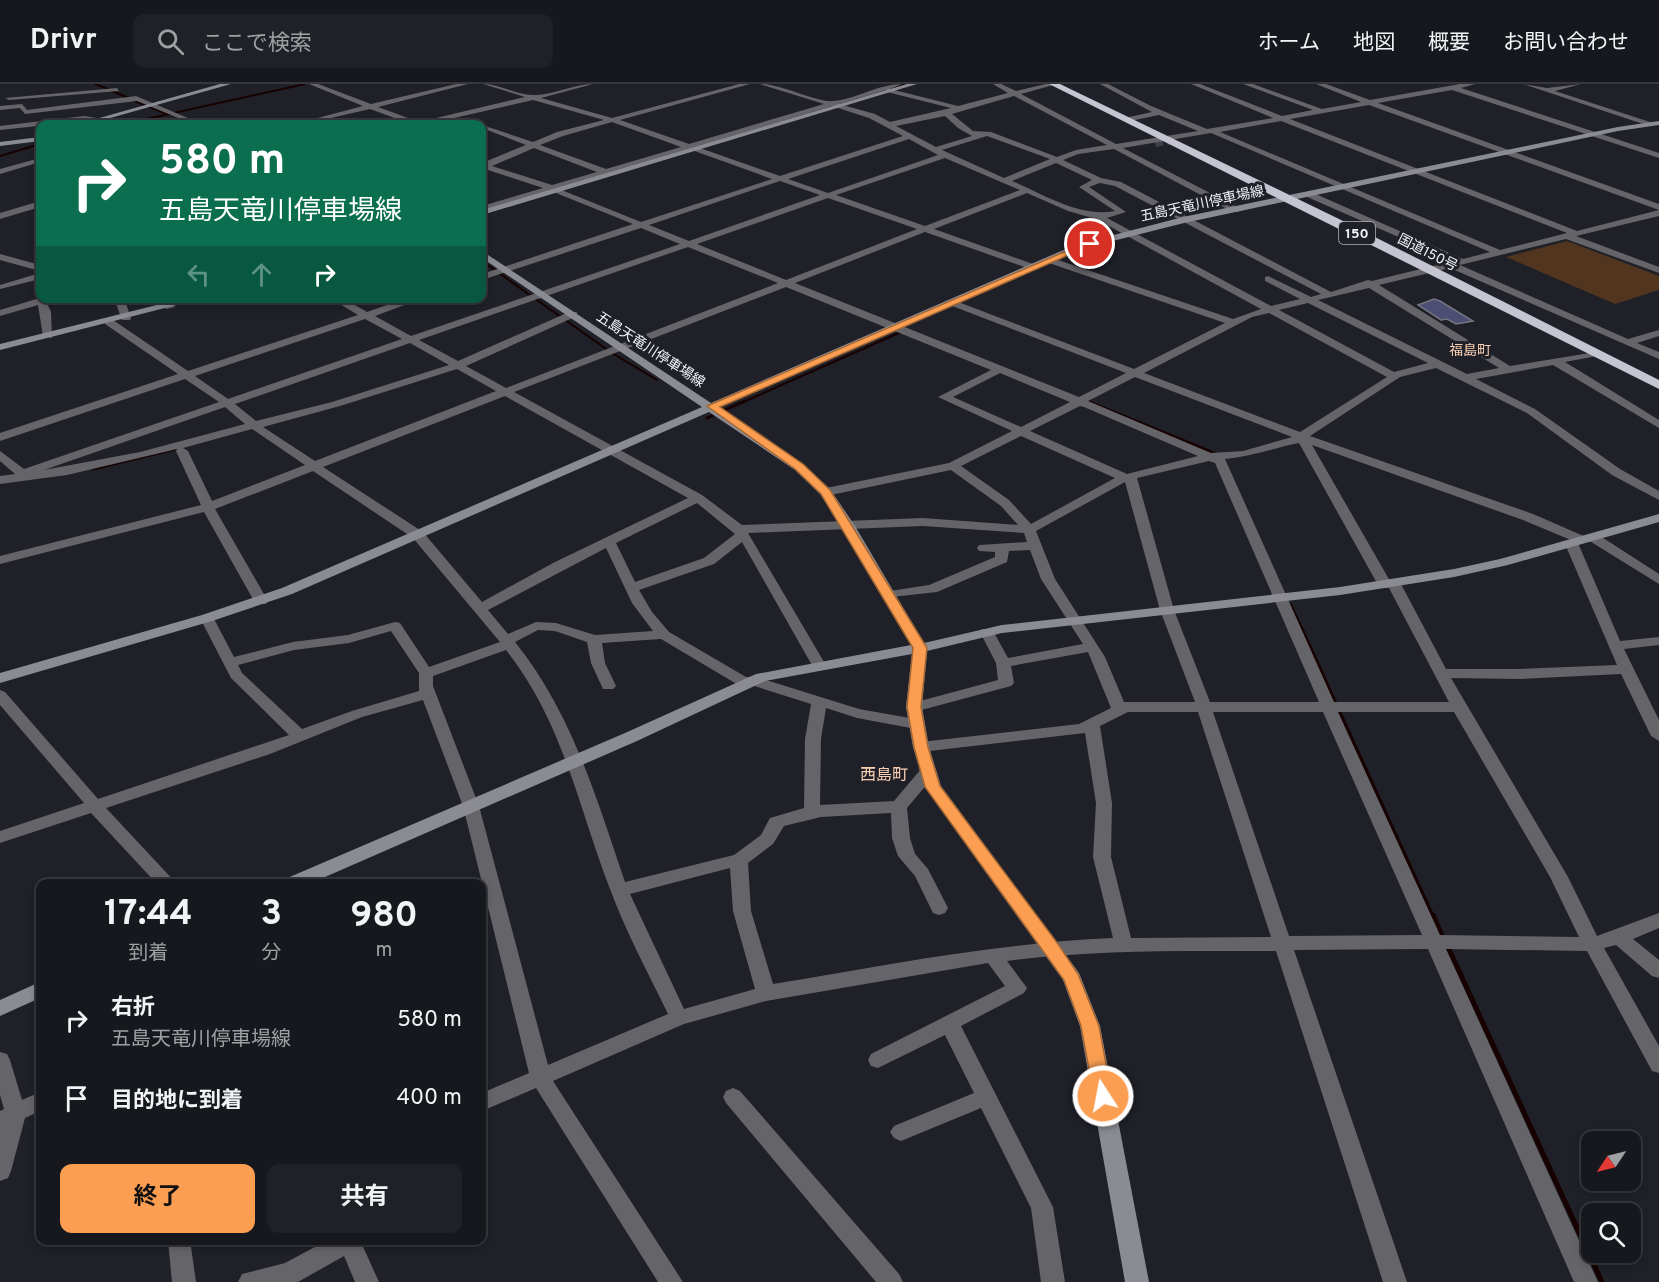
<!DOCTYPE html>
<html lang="ja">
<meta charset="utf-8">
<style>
body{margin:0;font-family:Overpass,"Noto Sans JP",sans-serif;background:#202127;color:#f1f3f6;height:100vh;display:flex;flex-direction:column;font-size:22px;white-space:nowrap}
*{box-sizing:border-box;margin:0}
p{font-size:20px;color:#9ea0a4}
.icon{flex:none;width:33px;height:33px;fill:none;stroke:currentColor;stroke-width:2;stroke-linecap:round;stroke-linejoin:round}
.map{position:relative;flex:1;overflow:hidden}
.drawer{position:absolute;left:36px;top:795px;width:450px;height:366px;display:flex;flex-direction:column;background:#17181e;border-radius:12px;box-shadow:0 3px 9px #0003,0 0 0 2px #36373c}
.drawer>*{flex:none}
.guide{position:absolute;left:36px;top:36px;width:450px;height:183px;border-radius:12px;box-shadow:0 3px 9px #0003,0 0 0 2px #36373c;background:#0b6e4f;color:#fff;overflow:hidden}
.needle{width:39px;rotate:235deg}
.tools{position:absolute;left:1581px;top:1047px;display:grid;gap:12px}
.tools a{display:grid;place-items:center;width:60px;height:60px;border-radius:12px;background:#17181e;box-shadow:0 3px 9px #0003,0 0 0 2px #36373c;font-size:30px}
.pin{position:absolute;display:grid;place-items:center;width:51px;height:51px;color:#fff;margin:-26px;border:3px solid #fff;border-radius:50%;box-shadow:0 2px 6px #0007}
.me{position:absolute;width:66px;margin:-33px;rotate:349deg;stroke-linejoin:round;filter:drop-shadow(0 0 4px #0008)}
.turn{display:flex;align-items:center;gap:21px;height:126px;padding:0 24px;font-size:27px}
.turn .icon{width:78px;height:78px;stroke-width:2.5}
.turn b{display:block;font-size:42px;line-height:51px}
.lanes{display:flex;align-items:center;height:57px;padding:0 24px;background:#0003;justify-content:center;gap:30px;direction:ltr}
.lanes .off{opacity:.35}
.eta{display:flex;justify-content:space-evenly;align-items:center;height:102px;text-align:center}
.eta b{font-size:36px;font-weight:700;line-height:42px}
.action{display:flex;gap:12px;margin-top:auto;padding:12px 24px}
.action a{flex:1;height:69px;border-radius:12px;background:#fb9e51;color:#111;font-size:24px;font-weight:700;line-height:69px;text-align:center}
.action a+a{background:#202127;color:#f1f3f6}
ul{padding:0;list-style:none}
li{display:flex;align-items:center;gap:18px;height:78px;padding:0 24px}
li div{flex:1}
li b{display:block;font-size:22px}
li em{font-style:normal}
header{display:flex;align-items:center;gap:36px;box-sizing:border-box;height:84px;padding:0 30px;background:#17181e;border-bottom:2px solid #36373c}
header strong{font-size:28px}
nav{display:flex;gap:33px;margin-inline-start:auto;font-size:21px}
.search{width:420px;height:54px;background:#202127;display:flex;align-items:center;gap:15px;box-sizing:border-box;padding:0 21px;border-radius:12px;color:#9ea0a4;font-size:22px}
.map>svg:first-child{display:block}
</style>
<header>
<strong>Drivr</strong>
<div class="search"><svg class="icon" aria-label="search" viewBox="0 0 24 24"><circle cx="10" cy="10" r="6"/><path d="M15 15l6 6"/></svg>ここで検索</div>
<nav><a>ホーム</a><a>地図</a><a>概要</a><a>お問い合わせ</a></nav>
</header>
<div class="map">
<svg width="1659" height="1198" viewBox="0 0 1659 1198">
<rect width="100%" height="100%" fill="#1f2028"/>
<path fill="#51351f" d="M1567,157L1659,192V206L1615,220L1506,173Z"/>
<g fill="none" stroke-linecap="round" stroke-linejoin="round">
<path stroke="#170100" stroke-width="2" d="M95,0L108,5
M890,4L905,0
M112,7L129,14
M132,16L167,30
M124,40L305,0
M0,72L40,60
M482,163L485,165L482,166
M482,177L612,269L657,296
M1089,318L1091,319
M741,319L901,248"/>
<path stroke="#170100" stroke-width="3" d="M1089,318L1221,372
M707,334L745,317
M93,385L179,364
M1290,520L1302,545"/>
<path stroke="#170100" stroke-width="4" d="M1301,544L1433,833"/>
<path stroke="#170100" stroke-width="5" d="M1433,831L1443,854
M1447,861L1602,1198"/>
</g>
<path fill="#4c4e73" stroke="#757680" stroke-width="1.5" d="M1434,215L1440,217L1473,237L1456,240L1447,235L1441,236L1418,221Z"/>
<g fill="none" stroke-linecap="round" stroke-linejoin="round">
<path stroke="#3f4047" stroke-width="8" stroke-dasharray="8 4" stroke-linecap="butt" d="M1155,59L1178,55"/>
<path fill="#656569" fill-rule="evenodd" d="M309,0H318L371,20L456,0H468L378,23L419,38L525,13L483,0C500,0 516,11 533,11C552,12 573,0 593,0L541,14L612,34L739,0H750L620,36L689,60L824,20L760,0C782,0 817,19 833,17C857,15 878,0 902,0L890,5L958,22L1008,9L993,0H1001L1016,7L1046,0H1057L1021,10L1116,60L1198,47L1159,31L1125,38V34L1152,28L1100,0H1108L1151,22L1207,45L1273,34L1191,0H1200L1282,32L1313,26L1243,0H1253L1322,25L1361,18L1316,0H1326L1370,16L1460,0H1475L1461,4L1659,69V74L1452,6L1378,19L1659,120V126L1369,21L1290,35L1577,147L1659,126V132L1576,152L1659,183V189L1566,155L1460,181L1628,255L1659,246V252L1637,259L1659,268V275L1450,184L1379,201L1510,282L1602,267V271L1565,278L1659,336V344L1553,281L1476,295L1535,325L1620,385L1659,407V416L1612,391L1527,329L1436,284L1400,293L1310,352L1533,430L1586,453L1592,449L1597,450L1659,490V500L1588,456L1582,460L1578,459L1620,557L1659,553V561L1624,565L1659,636V657L1651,652L1621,590L1520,595L1451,594L1568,793L1597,852L1659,829V844L1633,855L1659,876V894L1652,892L1616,861L1604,864L1659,962V989L1652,987L1587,867L1446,865L1598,1198H1574L1428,865L1294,866L1407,1198H1383L1276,867C1186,867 1096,865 1007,877L1027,904L1024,909L961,942L1053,1123L1065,1198H1041L1031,1124L981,1024L901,1057L894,1054L890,1048L894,1042L974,1009L945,951L878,984L871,982L868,976L871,970L1005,902L988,879L766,917L684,940L553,997L683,1198H658L536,1004L482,1027V1009L529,989L463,722L423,616L362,633L270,670L106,724L177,800H157L91,729L0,759V747L84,719L0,621V606L5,608L98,715L289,651L231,594L200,534L202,531H212L234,573L293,558L348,551L395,538L400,539L429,583L500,558L413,454L313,387L215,425L268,517L266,520H256L254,517L204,428L0,480V472L201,421L176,367L177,365L67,391L0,400V392L15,390L0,377V367L24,385L219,318L185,295L0,357V349L178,290L105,240V236H113L188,287L358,231L330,214H343L367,228L407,214H423L375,232L411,252L680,160L641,144L482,196V190L633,140L551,107L482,127V122L543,104L482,84V79L526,61L482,44L479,40L533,58L557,48L604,36L533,16L428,40H411L370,25L305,40H295L363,22ZM886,6L887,8L951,24L890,38L875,30L839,20ZM1014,12L1107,61L1076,66L1057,73L991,48L973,47L952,30ZM832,22L869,34L903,52L780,92L697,63ZM945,32L958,44L972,52L936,63L896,42ZM1281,37L1567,149L1500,166L1220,48ZM612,38L681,63L606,85L540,61L563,52ZM1211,49L1490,168L1463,175L1311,108H1305V112L1453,177L1372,197L1368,196L1331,208L1121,98L1101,94L1063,76L1078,70L1114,65L1233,128H1239V124L1123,64ZM987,52L1050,75L1004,94L942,66ZM909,55L938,71L828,109L788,95ZM534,64L597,88L552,101L492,82ZM689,65L772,95L641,138L559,105ZM945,74L1020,106L925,142L836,111ZM1056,79L1092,96L1079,103L1115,127C1080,134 1043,110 1012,97ZM780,97L820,111L689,157L649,141ZM1100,99L1115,102L1321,210L1311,213L1268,192L1265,193V197L1300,215L1271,222L1107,134L1126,128L1089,103ZM1027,109L1068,127L1096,135L1261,225L1233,235L1052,174H1046V178L1225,239L1134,285L953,216H947V220L1126,289L1079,313L795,199L925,148L1030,185H1036V181L934,145ZM828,114L917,145L786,196L697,160ZM688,163L778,199L506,304L466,282L577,232V228H569L458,277L419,256ZM786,203L991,286L938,313L1012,347L949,379L826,404L822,405V411L826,412L951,386L1001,422L1018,441L923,434L742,441L702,411L514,308ZM1369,204L1499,284L1467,290L1318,216ZM1308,219L1428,279L1394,288L1279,226ZM1269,229L1387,293L1300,348L1144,289L1252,233ZM365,235L402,255L228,315L195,292ZM410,259L449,281L332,318L256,337L235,320ZM457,285L496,307L315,377L263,343L340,322ZM1000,289L1070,318L1021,343L953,313ZM1135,293L1292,353L1243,367L1211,369L1088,317ZM505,312L688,414L553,479L482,518L423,448L323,383ZM1080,322L1084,323L1198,372L1127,390L1030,347ZM225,323L245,340L140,368L44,386ZM252,345L305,381L212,417L188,367L183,364ZM1021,352L1115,394L1031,440L1009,416L961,382ZM1299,359L1378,501L1380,504H1389L1449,618H1334L1225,375C1250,373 1274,364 1299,359ZM1312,361L1523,436L1571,456L1565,460L1617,581L1520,585H1446L1401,500L1399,497H1390ZM1209,377L1215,379L1319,618H1210L1174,526L1137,394ZM1125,398L1160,526L1195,618H1124L1105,573L1055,495L1036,447ZM697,419L735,450L704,474L635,498L616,459ZM923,442L1024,449L1027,458L979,461L977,464L979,467L995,468V473L929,501L883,508L881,511L883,514L937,508L1007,478L1009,467L1030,466L1041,495L1083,560L1008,574L992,545H982L980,548L996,579L998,596L909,620L906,623L909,626L914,628L1011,602L1014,599L1011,582L1088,568L1111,624L1079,640L921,658L913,663L921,668L1085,649L1096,719L1093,773L1113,854C998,859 886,881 773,900L751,827L748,779L773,760L784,742L821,733L891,729L892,754L898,772L915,792L933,829L939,831L945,829L948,824L928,785L915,770L910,754L907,724L933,693L935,689L933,685H921L894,717L820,721L821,655L826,624L857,634L916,645L924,640L921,636L859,625L756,593H746L669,548L652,528L639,506L714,480L742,458L813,583L820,587L827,583L748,449ZM606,464L632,519L653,547L595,551L556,539L536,538L508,550L488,526ZM538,546L555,547L587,558L591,579L603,605H613L616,602L605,579L602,559L661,555L740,602L745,604L751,601L811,620L805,655L804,724L770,734L761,751L734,771L625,798C596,713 572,629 515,558ZM391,547L419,589V607L352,627L302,645L242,589L238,581L294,566L349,559ZM506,566C563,638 578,722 610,805C626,848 648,889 668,930L548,981L479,722L433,602V592ZM1128,628H1198L1271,853L1131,854L1111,773L1112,719L1100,642ZM1213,628H1323L1422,851L1289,852ZM1338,628H1454L1550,793L1579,853L1440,851ZM730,784L733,827L755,905L684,925L630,810Z
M1523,0L1547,4L1581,0L1555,7L1656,40L1649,42Z
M117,4L119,7L9,16L5,14Z
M136,12L202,40H193L137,17L25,30L20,24L0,26V22L22,20L27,26Z
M84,32L103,35L0,46V42Z
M40,74V78L0,90V85Z
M37,118H40V123L0,135V129Z
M0,170L40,181V187L0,176Z
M40,189V195L0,205V201Z
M40,214H58L47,219L51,228L52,254L43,252L38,221L0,232V226Z
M114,214H124L131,234L130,236H122Z
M158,214H169L175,223L166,225Z
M0,968L7,970L10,976L22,1016L40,1008V1027L25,1034L11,1087L8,1094L0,1097V1027L4,1025L0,1011Z
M733,1004L740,1007L899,1190L903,1198H876L726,1019L723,1013L726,1007Z
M168,1156H190L196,1198H172Z
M328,1156H360L379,1198H355L344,1172L298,1198H238L242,1190L285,1179Z"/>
<path fill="#8b8c93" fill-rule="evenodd" d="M220,0H231L89,40H78Z
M907,0H917L482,131V126Z
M1659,37V41L1618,47L1184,139L1081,165L718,324L803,380L830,405L855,442L924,559L1002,541L1340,503L1454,485L1500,475L1659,430V438L1508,481L1454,493L1340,511L1002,549L927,567L922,623L929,663L941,702L1079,889L1100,942L1149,1198H1125L1080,942L1063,896L925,703L913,663L906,623L912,570L765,597L637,657L309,800H282L285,795L625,649L756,590L911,561L843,442L821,411L795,386L709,328L292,510L212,537L0,599V589L202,531L282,504L702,323L482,174V167L711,319L1075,161L1183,133L1618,43Z
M40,53V57L0,62V58Z
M185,214H204L0,266V260Z
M40,898V914L0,932V916Z"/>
<path fill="#c4c5d0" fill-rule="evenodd" d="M1049,0H1060L1337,134L1659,296V305Z"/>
</g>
<path fill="#fb9e51" stroke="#a36735" stroke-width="1.5" d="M1087,158L1094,160L720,323L803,380L830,406L927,564L921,623L928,663L940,702L1058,860L1078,890L1099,942L1112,1012L1110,1018L1103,1020L1096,1018L1094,1012L1081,942L1064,896L925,703L914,663L907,623L913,564L821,410L795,385L707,322Z"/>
<g text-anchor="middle" stroke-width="6" stroke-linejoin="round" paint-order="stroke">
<g font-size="14" fill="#f2f3f9" stroke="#1f2028">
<text transform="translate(1202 119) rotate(-12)" y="5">五島天竜川停車場線</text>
<text transform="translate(1428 168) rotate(27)" y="5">国道150号</text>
<text transform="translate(651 265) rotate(33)" y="5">五島天竜川停車場線</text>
</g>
<rect fill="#1f2028" stroke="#b3b4ba" stroke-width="1.5" x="1339" y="138" width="36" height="22" rx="4.5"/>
<g font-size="14" font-weight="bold" fill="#f2f3f9">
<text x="1357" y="154">150</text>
</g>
<g font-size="14" fill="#f8cfb2" stroke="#1f2028">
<text x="1470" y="271">福島町</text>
</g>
<g font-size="16" fill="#f8cfb2" stroke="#1f2028">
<text x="884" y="696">西島町</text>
</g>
</g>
</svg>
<div class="tools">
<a><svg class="needle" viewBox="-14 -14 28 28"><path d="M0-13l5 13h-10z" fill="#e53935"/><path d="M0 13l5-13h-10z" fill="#9ea0a4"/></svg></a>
<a><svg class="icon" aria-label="search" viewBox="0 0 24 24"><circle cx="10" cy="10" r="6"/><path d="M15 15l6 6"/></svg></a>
</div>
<div class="pin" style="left:1090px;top:160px;background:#d93025"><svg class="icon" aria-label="arrive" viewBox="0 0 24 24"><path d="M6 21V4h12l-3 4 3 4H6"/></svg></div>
<svg class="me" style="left:1103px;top:1012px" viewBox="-20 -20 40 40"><circle r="17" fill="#fb9e51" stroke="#fff" stroke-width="3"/><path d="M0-11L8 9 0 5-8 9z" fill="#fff"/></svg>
<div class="guide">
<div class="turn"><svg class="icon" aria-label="right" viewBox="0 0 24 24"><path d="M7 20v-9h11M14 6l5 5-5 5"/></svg><div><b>580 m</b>五島天竜川停車場線</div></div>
<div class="lanes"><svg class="icon off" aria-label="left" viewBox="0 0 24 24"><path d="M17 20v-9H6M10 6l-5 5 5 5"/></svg><svg class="icon off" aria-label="ahead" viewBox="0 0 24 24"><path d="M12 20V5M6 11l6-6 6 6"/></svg><svg class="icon" aria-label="right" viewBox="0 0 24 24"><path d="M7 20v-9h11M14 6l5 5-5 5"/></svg></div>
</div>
<section class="drawer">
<div class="eta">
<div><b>17:44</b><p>到着</p></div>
<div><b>3</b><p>分</p></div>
<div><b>980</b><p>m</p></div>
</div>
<ul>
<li><svg class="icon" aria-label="right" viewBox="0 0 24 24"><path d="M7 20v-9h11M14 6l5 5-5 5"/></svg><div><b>右折</b><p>五島天竜川停車場線</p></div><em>580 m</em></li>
<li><svg class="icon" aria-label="arrive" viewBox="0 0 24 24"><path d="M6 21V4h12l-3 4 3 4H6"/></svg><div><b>目的地に到着</b></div><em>400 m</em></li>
</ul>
<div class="action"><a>終了</a><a>共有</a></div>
</section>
</div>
